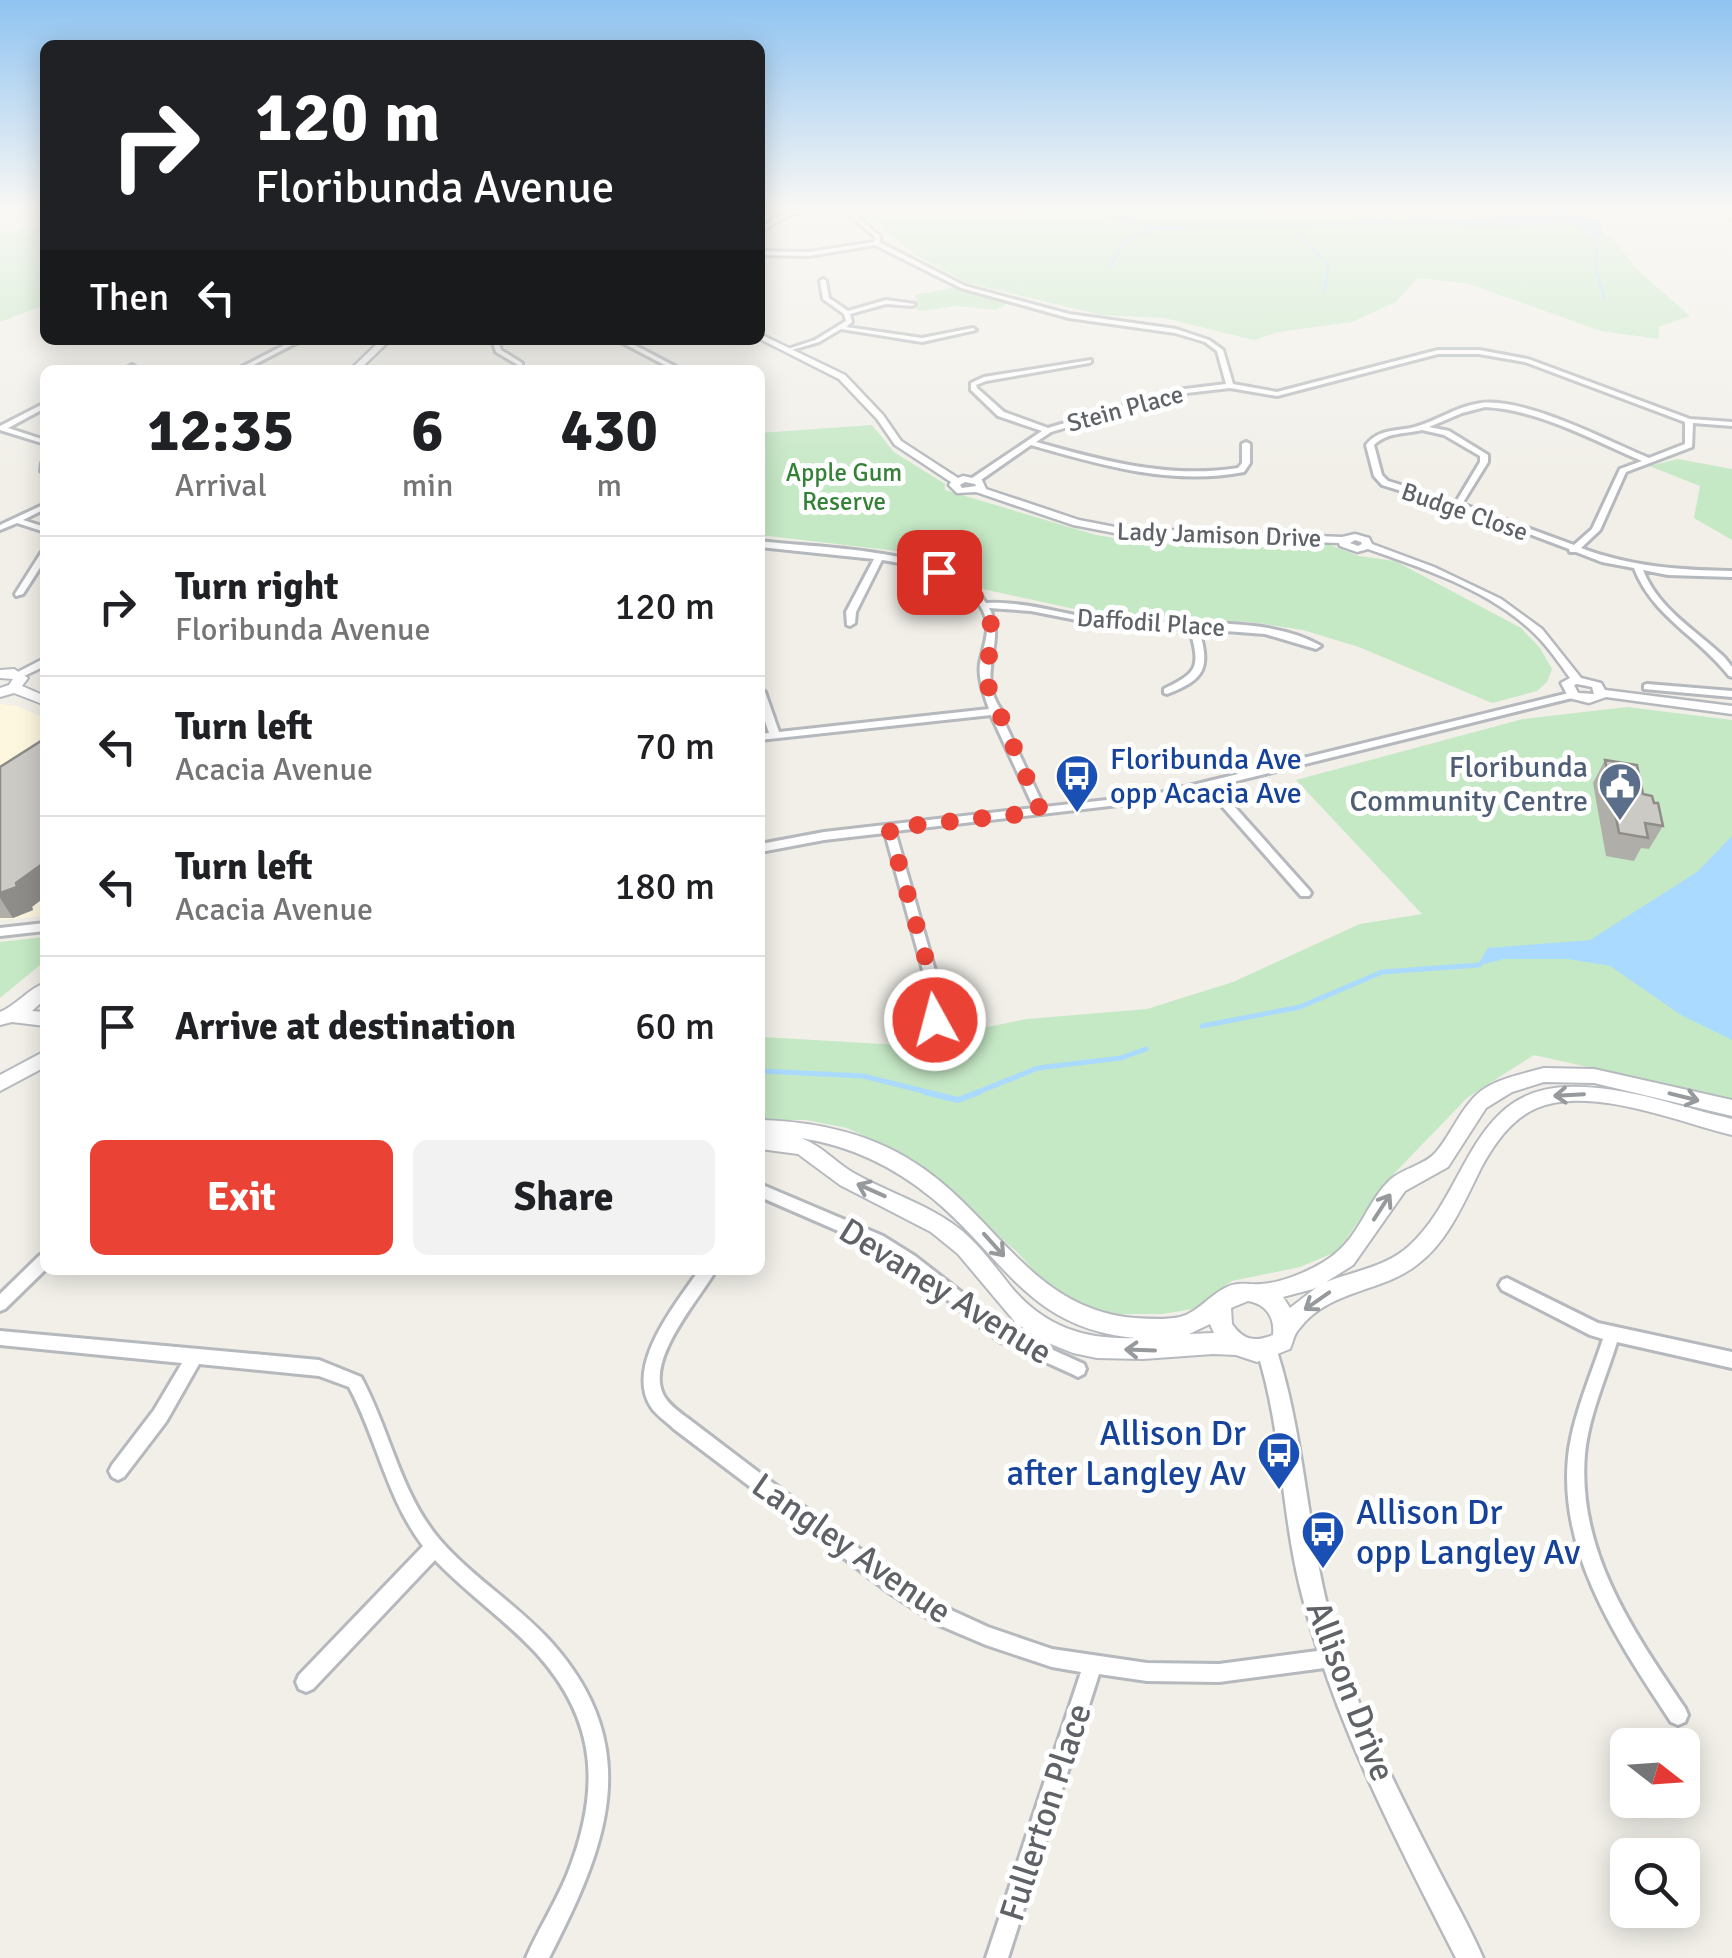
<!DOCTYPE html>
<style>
body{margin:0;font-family:Signika,sans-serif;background:#f2f2f2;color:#202124;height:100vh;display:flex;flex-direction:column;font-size:38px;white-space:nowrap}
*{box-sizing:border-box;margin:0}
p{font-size:32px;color:#757577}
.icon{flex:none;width:55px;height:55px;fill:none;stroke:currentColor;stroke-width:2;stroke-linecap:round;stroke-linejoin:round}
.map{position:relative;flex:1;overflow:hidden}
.drawer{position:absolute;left:40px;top:365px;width:725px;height:910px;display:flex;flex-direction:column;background:#fff;border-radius:15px;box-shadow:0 5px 25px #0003}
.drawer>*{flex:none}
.guide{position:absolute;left:40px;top:40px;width:725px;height:305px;border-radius:15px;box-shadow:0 5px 25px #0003;background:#202124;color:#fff;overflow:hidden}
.needle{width:65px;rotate:107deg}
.fabs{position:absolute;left:1610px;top:1728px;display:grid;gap:20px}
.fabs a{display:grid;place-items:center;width:90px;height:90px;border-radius:15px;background:#fff;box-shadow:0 5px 25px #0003;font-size:50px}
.pin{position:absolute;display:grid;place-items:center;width:85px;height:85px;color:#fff;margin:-42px;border-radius:20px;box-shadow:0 5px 15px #0006}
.me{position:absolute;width:110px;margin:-55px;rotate:353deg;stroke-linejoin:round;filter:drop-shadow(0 0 8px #0008)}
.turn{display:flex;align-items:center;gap:35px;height:210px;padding:0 50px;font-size:45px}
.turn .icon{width:130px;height:130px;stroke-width:2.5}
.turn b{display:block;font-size:70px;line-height:85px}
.then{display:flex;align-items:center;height:95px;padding:0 50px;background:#0003;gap:20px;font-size:38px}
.eta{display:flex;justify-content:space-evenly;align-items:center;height:170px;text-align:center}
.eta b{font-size:60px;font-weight:800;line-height:70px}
.action{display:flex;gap:20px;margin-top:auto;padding:20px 50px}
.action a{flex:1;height:115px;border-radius:15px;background:#ea4335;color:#fff;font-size:40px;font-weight:800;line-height:115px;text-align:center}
.action a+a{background:#f2f2f2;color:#202124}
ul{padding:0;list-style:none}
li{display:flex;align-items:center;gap:30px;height:140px;padding:0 50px;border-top:2px solid #e0e0e0}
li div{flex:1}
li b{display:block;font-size:38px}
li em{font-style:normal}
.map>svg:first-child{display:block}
</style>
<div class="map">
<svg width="1732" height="1958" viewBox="0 0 1732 1958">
<rect width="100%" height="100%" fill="#f1efe8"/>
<path fill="#fef7e0" d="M0,704L17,706L45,718V916L0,920Z"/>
<path fill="#c5e8c5" d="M857,210H1538L1448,218L1452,224L1531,227L1570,222L1586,234L1610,236L1640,272L1690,316L1658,327L1659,339L1601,331L1469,284L1418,278L1396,302L1352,322L1278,332L1254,340L1164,318L1101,315L968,283L916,255Z
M45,227V305L0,322V233Z
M955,287L1009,303L996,310L958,306L921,311L914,308L918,303L915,295Z
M872,425L894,452L945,484V490L1096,535L1139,542L1330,545L1359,556L1395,561L1521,628L1540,648L1552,669L1547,682L1537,691L1492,703L1359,647L1303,630L1251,622L1093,613L983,589L945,564L897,551L760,535V433Z
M1678,459L1732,469V540L1694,518L1700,486L1649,466Z
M1627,707L1732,720V1099L1534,1055L1468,1097L1384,1184L1338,1251L1300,1267L1232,1281L1193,1309L1162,1314H1110L1055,1293L1017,1252L913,1159L847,1128L806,1120H760V1037L900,1045L1027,1019L1147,1009L1233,982L1360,924L1422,914L1296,780L1523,719Z
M45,937V961L0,998V942Z"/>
<path fill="#aadaff" d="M1566,210L1601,222L1603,235L1595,237L1571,223C1547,224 1461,232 1445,221Z
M1732,836V1040L1681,1015L1610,966L1568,959H1504L1477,966L1488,948L1590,940L1697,872Z"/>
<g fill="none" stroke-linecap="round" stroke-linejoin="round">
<path stroke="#aadaff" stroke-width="2.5" d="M1092,210L1152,227
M1581,214L1609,210
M1306,227L1299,235L1328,265L1325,291
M1595,237L1598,244L1595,267L1605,299
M1111,267L1125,241L1155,228L1445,221"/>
<path stroke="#aadaff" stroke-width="5" d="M1202,1026L1300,1007L1382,972L1479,965
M760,1071L863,1076L935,1094
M973,1094L1038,1068L1121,1058L1146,1049"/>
<path stroke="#aadaff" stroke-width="6" d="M925,1092L958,1100L979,1092"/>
<g stroke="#b5b8bc" stroke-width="6">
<path id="minor" d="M801,210H810L789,215L760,232V228L785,213Z
M844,210H850L881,237L879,242L965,286L1069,314L1176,329L1209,340L1223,350L1233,384L1277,392L1438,350H1479L1528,359L1690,419L1732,422V426L1693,423L1692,447L1626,472L1600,530L1581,548C1632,567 1678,570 1732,571V577L1668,575L1643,570C1658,609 1696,630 1725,658L1732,667V677L1729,676C1699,637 1652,616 1634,568L1602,562L1576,552H1570L1569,549L1476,514L1382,485L1374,476L1366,445C1379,428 1397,432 1415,427C1437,421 1457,406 1481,403C1527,398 1605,440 1649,458L1685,444V422L1525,362L1479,354H1438L1277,396L1230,388L1178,394L1051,432L1036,442C1103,461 1169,479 1238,468L1242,463V444L1246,442L1250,444V463L1244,472C1171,486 1101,465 1031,445L978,482H972V478L1042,431L998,416L971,390V383L984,377L1091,360V362L1089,363L986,381L976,385L977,388L1004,412L1048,428L1177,390L1226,384L1217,351L1205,342L1175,333L1069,318L961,288L875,245L809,256L760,255V251L809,252L874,242L876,238ZM1485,407C1540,410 1592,440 1642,461L1620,469L1592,529L1574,545L1462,504L1488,462V455L1449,431L1429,427L1462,413ZM1422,430L1444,435L1480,456V462L1456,502L1388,481L1382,475L1374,445C1387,432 1405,434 1422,430Z
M823,279L826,281L829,298L848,311L886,300L915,304L912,306L886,304L850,314L852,322L846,327L922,338L973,328L976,330L922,342L841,329L819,342L788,351V349L815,340L846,321L844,314L823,299L820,281Z
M294,340H302L244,370H236Z
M492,340H498L501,350L522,363V365H518L496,352Z
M617,340H625L682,370H674Z
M132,365L134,366V368L123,370Z
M45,403V408L8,428L45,440V444L0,430V426Z
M42,463H45V473L41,471Z
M45,504V509L23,520L45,527V532L17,523L0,530V525Z
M760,541C819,549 953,547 986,603C1028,601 1067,616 1108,620C1172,627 1265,613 1321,646L1316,649L1265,634L1199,629C1210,668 1206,679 1167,694L1164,693V689C1199,672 1200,667 1190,629L1107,626L1031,611L989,608C1008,642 974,674 1002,711L1000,713L1044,807L1152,795L1573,692L1578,695L1576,697L1216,786L1309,890L1311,893L1309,896H1301L1206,788L1152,801L895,831L938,981L941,1020L940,1023H930L929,1020L926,981L885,833L824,840L760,852V844L824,832L1034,808L991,715L760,740V734L769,733L760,706V689L765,692L779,732L989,709C984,694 978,679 980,664C982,651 988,638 987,625C983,582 917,565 882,560L856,612L855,623L850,626L847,625L846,612L874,559L760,547Z
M45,550V560L23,594L16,596L15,594L41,553Z
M1647,684L1732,691V697L1644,689V685Z
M45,923V931L0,936V928Z
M760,1184L883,1236L915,1256L1011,1331L1084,1364L1086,1369L1084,1374L1078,1377L1072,1374L999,1341L905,1266L873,1246L760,1197Z
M45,1253V1270L5,1309L0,1311V1294L40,1255Z
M699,1270H716C699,1300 646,1358 663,1394C667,1403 678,1411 686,1417L902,1581L953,1611L988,1627L1052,1649L1147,1663L1219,1664L1332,1649L1339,1651L1341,1658L1339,1665L1332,1667L1219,1682L1147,1681L1099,1674L1008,1958H986L1081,1672L1052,1667L986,1645L939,1625L890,1593L674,1429C667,1422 656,1415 651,1407C624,1365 677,1303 699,1270Z
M1507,1278L1598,1323L1732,1352V1368L1617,1342C1606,1378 1589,1415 1585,1454C1577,1551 1633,1631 1685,1708L1688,1715L1685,1722L1678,1725L1671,1722C1618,1641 1555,1550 1569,1449C1575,1411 1591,1375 1603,1339L1590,1335L1502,1290L1499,1285L1502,1280Z
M0,1331L319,1360L361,1377C390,1430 400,1493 440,1540C473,1578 518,1605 552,1643C646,1749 606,1847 549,1958H526C538,1930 555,1904 567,1875C600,1792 599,1723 537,1654C506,1620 467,1594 435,1560L313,1689L306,1692L299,1689L296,1682L299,1675L423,1546C387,1499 377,1439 349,1387L319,1376L199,1364L166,1422L124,1477L118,1480L112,1477L109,1471L112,1465L154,1410L182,1363L0,1345Z"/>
</g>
<g stroke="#b5b8bc" stroke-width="5">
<path id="tertiary" d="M760,334L845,375L883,415L901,441L958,478L963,476L982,480L986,489L1079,520L1120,528L1342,537L1355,534L1369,538L1372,544L1434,567L1501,599L1542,629L1581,678L1601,683L1605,690L1732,706V714L1606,697L1589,703L1569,698L1561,683L1570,678C1559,663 1549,648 1536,635C1492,591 1425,569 1368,549L1357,552L1340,546L1339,543L1120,534L1073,525L976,492L957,493L949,485L951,482L895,445L877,419L839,379L760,339ZM965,482L975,484L976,486L962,488L960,485ZM1355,540L1361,542L1362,544L1358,546L1350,543ZM1577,684L1592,687L1594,694L1578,693L1574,685Z
M381,340H390L359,370H350Z
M45,658V666L22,677H14L12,675Z
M1267,1342L1274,1345L1277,1351C1307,1445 1307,1546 1337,1641C1361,1718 1398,1791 1435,1863C1451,1895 1469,1925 1483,1958H1456C1397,1842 1336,1726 1303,1599C1281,1518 1283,1432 1257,1351L1260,1345Z"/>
</g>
<g stroke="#b6babf" stroke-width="4">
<path id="secondary" d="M14,669L28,678L22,686L45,696V705L14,693L0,697V688L9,685L13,679L0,678V670Z
M45,983V999L32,1011L45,1012V1026L12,1022L0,1025V1012C17,1005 28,989 45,983Z
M45,1051V1067L0,1091V1075Z
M1544,1068L1594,1069L1732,1100V1116L1594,1083L1544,1082L1512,1092L1486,1108L1448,1167L1405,1191L1353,1265L1326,1282C1354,1271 1386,1267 1409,1246C1468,1193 1470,1089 1568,1087C1624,1085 1678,1107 1732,1119V1135C1679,1122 1590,1085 1537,1108C1511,1119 1494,1144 1481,1168C1464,1202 1449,1240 1418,1264C1382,1293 1329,1289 1299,1329C1294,1334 1293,1342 1290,1349L1257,1362L1236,1355L1213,1354L1143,1359L1097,1358L1073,1353L1041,1340L1016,1323L958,1254L931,1232L840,1185L798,1154L760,1149V1120C819,1122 875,1134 924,1169C999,1222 1035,1310 1135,1318C1150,1319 1166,1320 1180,1317C1198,1312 1209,1296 1225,1288C1238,1281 1247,1285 1261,1284C1283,1283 1321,1267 1337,1252C1360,1233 1369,1199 1391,1179C1404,1168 1425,1165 1436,1152C1449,1137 1457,1117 1470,1102C1486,1080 1519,1075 1544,1068ZM801,1138C851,1146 893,1166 932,1198C1006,1259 1028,1328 1135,1338C1085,1340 1045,1327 1012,1288C996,1268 981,1247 961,1230C929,1204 888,1193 852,1172C834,1161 822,1146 801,1138ZM1317,1287L1290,1308L1283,1297L1313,1289ZM1248,1301C1266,1304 1275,1317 1273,1335C1255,1342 1244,1341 1232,1324L1231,1308ZM1210,1324L1214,1333L1189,1334Z"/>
</g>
<g stroke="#f2c960" stroke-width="5">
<path id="primary" d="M1721,210H1730L1732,219Z"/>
</g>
<use href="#minor" fill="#fff" fill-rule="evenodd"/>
<use href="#tertiary" fill="#fff" fill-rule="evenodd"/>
<use href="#secondary" fill="#fff" fill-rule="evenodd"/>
<use href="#primary" fill="#fff2af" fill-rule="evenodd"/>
</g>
<path fill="#afaea9" d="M1605,760L1643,794L1663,826L1649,849L1641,848L1634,861L1606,856L1593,783Z
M0,767L33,910L13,918H0Z"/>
<path fill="#8f8d8a" d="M45,862V897L32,907L33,910L13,918L0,898V893Z"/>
<path fill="#cccac5" stroke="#8f8d8a" stroke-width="2.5" d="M41,741L45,743V862L16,883L17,887L0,893V767Z
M1605,760L1637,765L1643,794L1652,796L1654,803H1658L1663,826L1645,823L1648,838L1619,833Z"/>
<defs><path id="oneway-shaft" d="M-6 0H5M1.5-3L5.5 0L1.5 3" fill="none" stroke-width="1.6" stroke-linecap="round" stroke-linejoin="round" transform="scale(2.5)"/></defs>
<g stroke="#979a9d">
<use href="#oneway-shaft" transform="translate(1569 1095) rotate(177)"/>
<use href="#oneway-shaft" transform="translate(1684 1097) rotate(14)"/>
<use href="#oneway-shaft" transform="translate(871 1190) rotate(-156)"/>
<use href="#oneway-shaft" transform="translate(1382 1207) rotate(-57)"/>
<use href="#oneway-shaft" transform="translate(994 1245) rotate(48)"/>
<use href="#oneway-shaft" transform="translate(1317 1301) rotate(145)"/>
<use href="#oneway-shaft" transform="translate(1140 1350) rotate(-178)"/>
</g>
<linearGradient id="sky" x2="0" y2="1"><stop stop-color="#8fc3f1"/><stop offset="0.43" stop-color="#f9f8f5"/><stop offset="1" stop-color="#f9f8f5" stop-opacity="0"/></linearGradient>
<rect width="1732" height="484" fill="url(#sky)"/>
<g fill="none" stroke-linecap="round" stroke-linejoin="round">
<path stroke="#ea4335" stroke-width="18" stroke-dasharray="0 32.4" d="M935,1020L932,981L889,828L1041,812L986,681L992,631L989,614L973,594L939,572"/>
</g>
<defs>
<g id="bus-pin" transform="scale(2.25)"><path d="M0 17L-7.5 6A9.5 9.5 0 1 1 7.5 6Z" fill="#1a4fb4" stroke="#fff"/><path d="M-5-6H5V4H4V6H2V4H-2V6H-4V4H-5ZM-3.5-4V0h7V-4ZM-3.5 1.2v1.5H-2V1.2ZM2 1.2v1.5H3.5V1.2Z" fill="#fff"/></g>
<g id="civic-pin" transform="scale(2.25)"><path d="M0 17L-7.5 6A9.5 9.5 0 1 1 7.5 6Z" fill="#5c6f8a" stroke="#fff"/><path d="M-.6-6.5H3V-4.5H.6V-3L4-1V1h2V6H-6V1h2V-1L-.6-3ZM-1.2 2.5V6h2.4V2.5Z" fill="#fff"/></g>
</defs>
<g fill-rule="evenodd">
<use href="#bus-pin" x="1077" y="776"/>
<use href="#civic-pin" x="1620" y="784"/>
<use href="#bus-pin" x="1279" y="1453"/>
<use href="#bus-pin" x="1323" y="1532"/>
</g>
<g text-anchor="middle" stroke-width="10" stroke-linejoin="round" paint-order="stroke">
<g font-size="25" fill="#5f6368" stroke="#fff">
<text transform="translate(1125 408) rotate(-15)" y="9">Stein Place</text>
<text transform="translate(1465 511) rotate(19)" y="9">Budge Close</text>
<text transform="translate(1219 534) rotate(2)" y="9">Lady Jamison Drive</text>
<text transform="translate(1151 622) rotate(4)" y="9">Daffodil Place</text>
</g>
<g font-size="25" fill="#348238" stroke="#fff">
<text x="844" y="481">Apple Gum<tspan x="844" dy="29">Reserve</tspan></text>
</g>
<g font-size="30" fill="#164399" stroke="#fff" text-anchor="start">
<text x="1110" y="769">Floribunda Ave<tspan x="1110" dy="34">opp Acacia Ave</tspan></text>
</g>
<g font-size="30" fill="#4e5e75" stroke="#fff" text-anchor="end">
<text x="1588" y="777">Floribunda<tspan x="1588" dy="34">Community Centre</tspan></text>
</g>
<g font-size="35" fill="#5f6368" stroke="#fff">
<text transform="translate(946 1291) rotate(32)" y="12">Devaney Avenue</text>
<text transform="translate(852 1548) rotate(35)" y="12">Langley Avenue</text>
<text transform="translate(1351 1691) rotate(69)" y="12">Allison Drive</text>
<text transform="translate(1045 1812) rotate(-72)" y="12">Fullerton Place</text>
</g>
<g font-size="35" fill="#164399" stroke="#fff" text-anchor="end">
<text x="1246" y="1445">Allison Dr<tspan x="1246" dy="40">after Langley Av</tspan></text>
<text x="1356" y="1524" text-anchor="start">Allison Dr<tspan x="1356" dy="40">opp Langley Av</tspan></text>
</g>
</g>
</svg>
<div class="fabs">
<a><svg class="needle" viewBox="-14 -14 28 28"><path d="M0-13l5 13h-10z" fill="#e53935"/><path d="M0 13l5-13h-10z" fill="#757577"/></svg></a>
<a><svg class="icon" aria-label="search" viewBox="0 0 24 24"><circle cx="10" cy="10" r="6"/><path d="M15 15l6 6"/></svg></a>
</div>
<div class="pin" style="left:939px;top:572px;background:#d93025"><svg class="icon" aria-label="arrive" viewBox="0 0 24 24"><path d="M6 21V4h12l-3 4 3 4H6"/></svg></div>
<svg class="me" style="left:935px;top:1020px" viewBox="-20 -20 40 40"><circle r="17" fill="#ea4335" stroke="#fff" stroke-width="3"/><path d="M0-11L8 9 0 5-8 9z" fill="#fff"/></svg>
<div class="guide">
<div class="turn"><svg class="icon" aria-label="right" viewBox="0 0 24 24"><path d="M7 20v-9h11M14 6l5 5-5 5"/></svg><div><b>120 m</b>Floribunda Avenue</div></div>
<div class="then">Then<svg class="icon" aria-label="left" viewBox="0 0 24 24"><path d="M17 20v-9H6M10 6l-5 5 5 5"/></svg></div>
</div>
<section class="drawer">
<div class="eta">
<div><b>12:35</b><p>Arrival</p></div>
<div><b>6</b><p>min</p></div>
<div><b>430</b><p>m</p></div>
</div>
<ul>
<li><svg class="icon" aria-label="right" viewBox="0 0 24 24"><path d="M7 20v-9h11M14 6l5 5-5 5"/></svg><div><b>Turn right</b><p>Floribunda Avenue</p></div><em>120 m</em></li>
<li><svg class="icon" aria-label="left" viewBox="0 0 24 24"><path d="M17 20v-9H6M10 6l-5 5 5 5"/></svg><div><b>Turn left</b><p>Acacia Avenue</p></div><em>70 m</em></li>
<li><svg class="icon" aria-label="left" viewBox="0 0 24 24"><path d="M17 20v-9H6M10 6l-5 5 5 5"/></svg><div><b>Turn left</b><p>Acacia Avenue</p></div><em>180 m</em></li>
<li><svg class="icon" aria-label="arrive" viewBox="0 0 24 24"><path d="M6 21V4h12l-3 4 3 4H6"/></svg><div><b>Arrive at destination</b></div><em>60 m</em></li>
</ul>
<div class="action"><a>Exit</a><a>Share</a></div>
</section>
</div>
